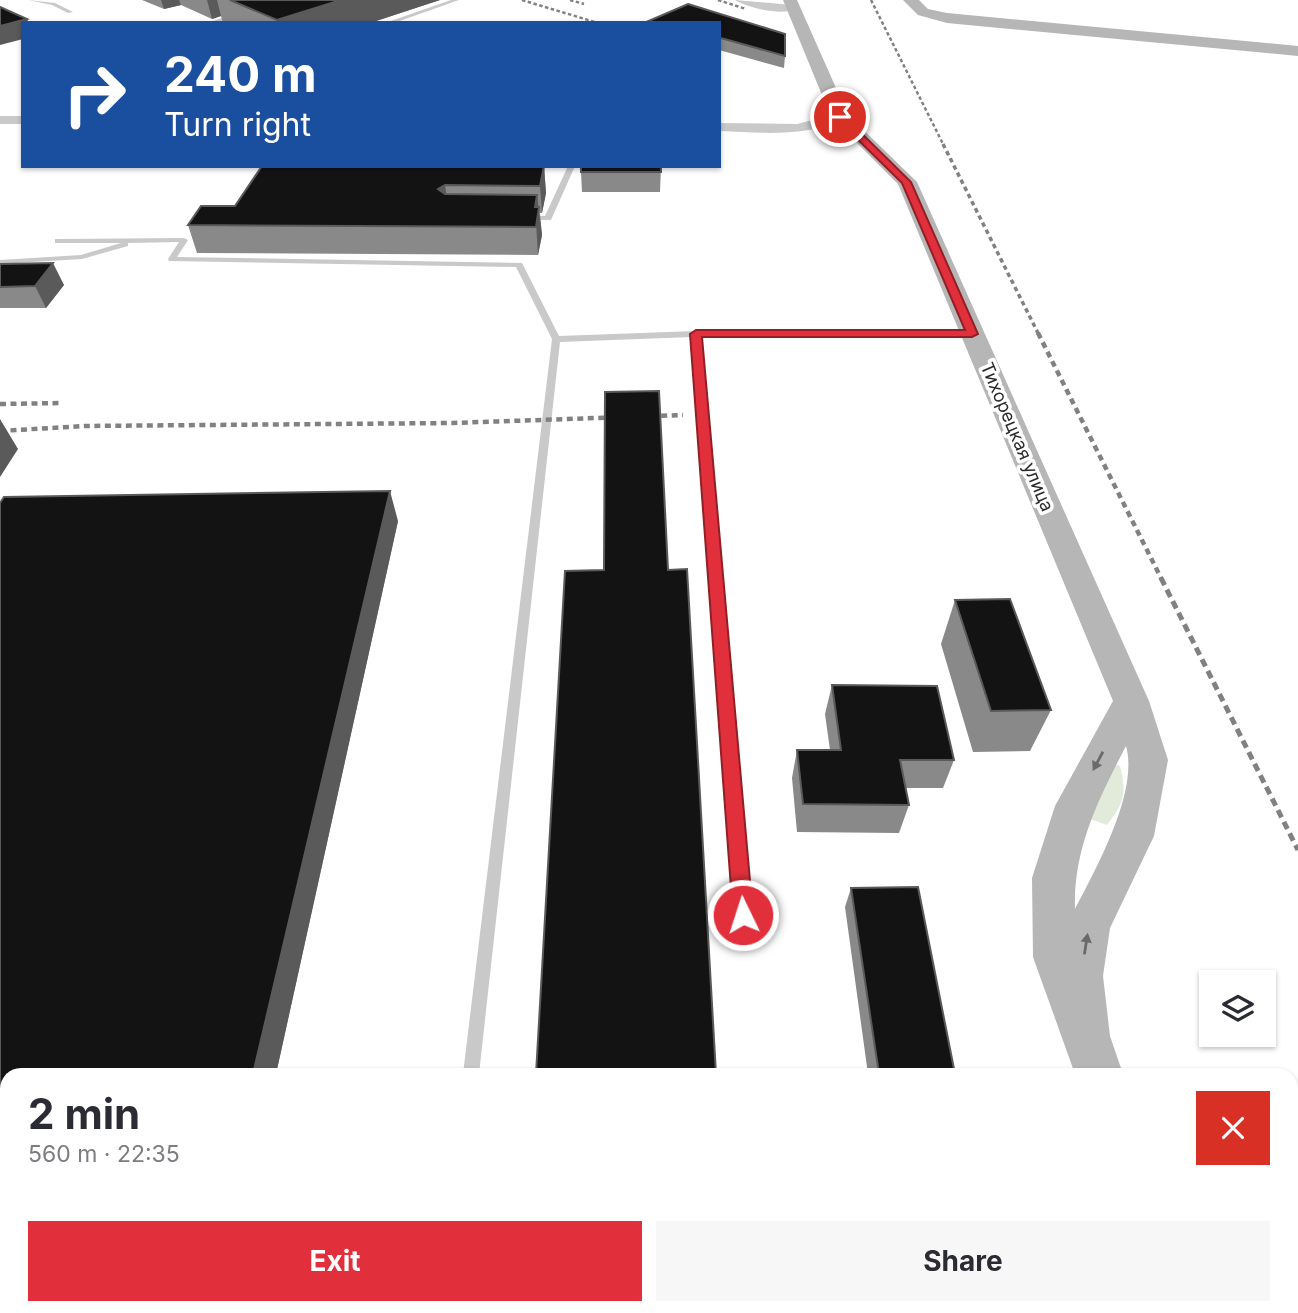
<!DOCTYPE html>
<meta charset="utf-8">
<style>
body{margin:0;font-family:Inter,sans-serif;background:#f7f7f7;color:#2b2b33;height:100vh;display:flex;flex-direction:column;font-size:26px;white-space:nowrap}
*{box-sizing:border-box;margin:0}
p{font-size:23px;color:#7c7c81}
.icon{flex:none;width:38px;height:38px;fill:none;stroke:currentColor;stroke-width:2;stroke-linecap:round;stroke-linejoin:round}
.map{position:relative;flex:1;overflow:hidden}
.panel{position:absolute;left:0px;top:1068px;width:1298px;height:247px;display:flex;flex-direction:column;background:#fff;border-radius:21px 21px 0 0;box-shadow:0 2px 5px #0004}
.panel>*{flex:none}
.hud{position:absolute;left:21px;top:21px;width:700px;height:147px;border-radius:0px;box-shadow:0 2px 5px #0004;background:#1a4fa0;color:#fff;overflow:hidden}
.buttons{position:absolute;left:1199px;top:970px;display:grid;gap:14px}
.buttons a{display:grid;place-items:center;width:77px;height:77px;border-radius:0px;background:#fff;box-shadow:0 2px 5px #0004;font-size:35px}
.pin{position:absolute;display:grid;place-items:center;width:60px;height:60px;color:#fff;margin:-30px;border:4px solid #fff;border-radius:50%;box-shadow:0 2px 7px #0007}
.me{position:absolute;width:77px;margin:-38px;rotate:356deg;stroke-linejoin:round;filter:drop-shadow(0 0 5px #0008)}
.turn{display:flex;align-items:center;gap:24px;height:147px;padding:0 28px;font-size:32px}
.turn .icon{width:91px;height:91px;stroke-width:2.5}
.turn b{display:block;font-size:49px;line-height:60px}
.round{display:grid;place-items:center;flex:none;width:74px;height:74px;border-radius:0px;background:#f7f7f7}
.summary{display:flex;align-items:center;justify-content:space-between;height:119px;padding:0 28px}
h1{font-size:42px;font-weight:700;line-height:52px}
.cta{display:flex;gap:14px;margin-top:auto;padding:14px 28px}
.cta a{flex:1;height:80px;border-radius:0px;background:#e1303b;color:#fff;font-size:28px;font-weight:700;line-height:80px;text-align:center}
.cta a+a{background:#f7f7f7;color:#2b2b33}
.map>svg:first-child{display:block}
</style>
<div class="map">
<svg width="1298" height="1313" viewBox="0 0 1298 1313">
<rect width="100%" height="100%" fill="#fff"/>
<path fill="#e2ead9" d="M1111,763L1120,766C1127,794 1124,803 1107,825L1090,819Z"/>
<g fill="none" stroke-linecap="round" stroke-linejoin="round">
<path fill="#c9c9c9" fill-rule="evenodd" d="M28,0L55,3L73,12L68,13L52,5Z
M451,0H459L394,23H385Z
M236,13L238,16L216,23H207Z
M568,166H575L551,220H522V216H545Z
M184,238L188,240L177,257L522,263L559,336L696,331L975,332L976,334L972,337H701L753,942L750,947L745,949L740,947L737,942L692,337L560,342L479,1074H463L552,339L516,267L169,261L168,259L179,242L128,243V246L82,259L0,264V260L81,255L121,243H55V239H58Z
M433,1307H453V1313H433Z"/>
<path fill="#c9c9c9" fill-rule="evenodd" d="M735,0L792,5L797,8C784,17 748,8 735,0Z
M840,113L845,114V120C804,137 762,133 719,131V123L797,124Z
M0,116H23V124H0Z"/>
<path fill="#b6b6b6" fill-rule="evenodd" d="M783,0H797L848,115L917,182L1149,701L1168,760L1154,836L1110,928L1103,976L1110,1036L1123,1074H1075L1033,957L1032,878L1055,806L1113,701L898,184L831,117ZM1126,746C1139,792 1096,868 1075,909C1073,849 1099,798 1126,746Z
M903,0H919L928,9L947,13L1298,46V56L947,23L918,15Z
M1139,1307H1194L1195,1313H1139Z"/>
<path stroke="#818181" stroke-width="2.5" stroke-dasharray="3.5 2.5" stroke-linecap="butt" d="M522,0L598,23
M570,0L584,4
M718,0L746,9
M871,0L944,146"/>
<path stroke="#818181" stroke-width="3.5" stroke-dasharray="4.5 3.5" stroke-linecap="butt" d="M943,144L1039,335"/>
<path stroke="#818181" stroke-width="4.5" stroke-dasharray="6 4.5" stroke-linecap="butt" d="M1038,333L1162,580
M0,404L63,403
M0,431L84,426L453,423L683,415"/>
<path stroke="#818181" stroke-width="5" stroke-dasharray="8 5" stroke-linecap="butt" d="M1161,578L1298,850"/>
</g>
<path fill="#898989" d="M142,0H440L370,23H223L221,16L212,19L181,5L164,9Z
M688,4L785,56L784,68L719,50V23Z
M544,166L546,193L542,213H540L542,235L538,255L197,253L188,225L235,206Z
M661,166L660,192H582L581,172Z
M0,264L64,285L46,308H0Z
M0,503L398,521L276,1074H7V1140L0,1141Z
M955,600L1051,710L1030,751L973,752L941,644Z
M832,685L954,760L943,788H905L909,805L899,833L797,832L792,778L797,750H830L825,714Z
M851,888L955,1074H868L845,907Z"/>
<path fill="#5a5a5a" d="M161,0H179L181,5L164,9Z
M207,0H217L221,16L212,19Z
M341,0H440L370,23H277V20Z
M27,19L29,23H23V39L0,45V26Z
M719,38H721L720,50H719Z
M544,166L546,193L542,213L540,186Z
M445,185L449,212L438,189Z
M537,195L542,235L538,255L535,207Z
M53,263L64,285L46,308L35,286Z
M0,419L18,449L0,477Z
M390,491L398,521L276,1074H253Z"/>
<path fill="#131313" stroke="#5a5a5a" stroke-width="2" d="M230,0H341L277,20Z
M688,4L785,34V56L721,38H719V23H644Z
M0,7L27,19L0,26Z
M262,166H544L540,186L445,185L438,189L445,194L537,195L535,207H539L536,227L188,225L201,206H235Z
M581,166H661V172H581Z
M53,263L35,286L0,287V264Z
M659,391L668,570L687,569L716,1074H536L565,571L604,570L605,392Z
M390,491L253,1074H7V1121H0V503L4,497Z
M1010,599L1051,710L991,711L955,600Z
M832,685L937,686L954,760H900L909,805L803,804L797,750H841Z
M918,887L955,1074H879L851,888Z"/>
<defs><path id="oneway-solid" d="M-6-.8H1V-3.2L6.5 0L1 3.2V.8H-6Z" transform="scale(1.75)"/></defs>
<g fill="#6a6a6a">
<use href="#oneway-solid" transform="translate(1098 761) rotate(118)"/>
<use href="#oneway-solid" transform="translate(1086 944) rotate(-81)"/>
</g>
<path fill="#e1303b" stroke="#921f26" stroke-width="2" d="M837,115H843L911,182L978,334L972,337H702L753,915L750,921L743,924L736,921L733,915L690,334L696,330H965L902,183L837,119Z"/>
<g text-anchor="middle" stroke-width="7" stroke-linejoin="round" paint-order="stroke">
<g font-size="18" fill="#2c2c2c" stroke="#fff">
<text transform="translate(1017 437) rotate(67)" y="6">Тихорецкая улица</text>
</g>
</g>
</svg>
<div class="buttons">
<a><svg class="icon" aria-label="layers" viewBox="0 0 24 24"><path d="M12 4l9 5-9 5-9-5zM3 14l9 5 9-5"/></svg></a>
</div>
<div class="pin" style="left:840px;top:117px;background:#d93025"><svg class="icon" aria-label="arrive" viewBox="0 0 24 24"><path d="M6 21V4h12l-3 4 3 4H6"/></svg></div>
<svg class="me" style="left:743px;top:915px" viewBox="-20 -20 40 40"><circle r="17" fill="#e1303b" stroke="#fff" stroke-width="3"/><path d="M0-11L8 9 0 5-8 9z" fill="#fff"/></svg>
<div class="hud">
<div class="turn"><svg class="icon" aria-label="right" viewBox="0 0 24 24"><path d="M7 20v-9h11M14 6l5 5-5 5"/></svg><div><b>240 m</b>Turn right</div></div>
</div>
<section class="panel">
<div class="summary"><div><h1>2 min</h1><p>560 m · 22:35</p></div><a class="round" style="background:#d93025;color:#fff"><svg class="icon" aria-label="close" viewBox="0 0 24 24"><path d="M6 6l12 12M18 6L6 18"/></svg></a></div>
<div class="cta"><a>Exit</a><a>Share</a></div>
</section>
</div>
